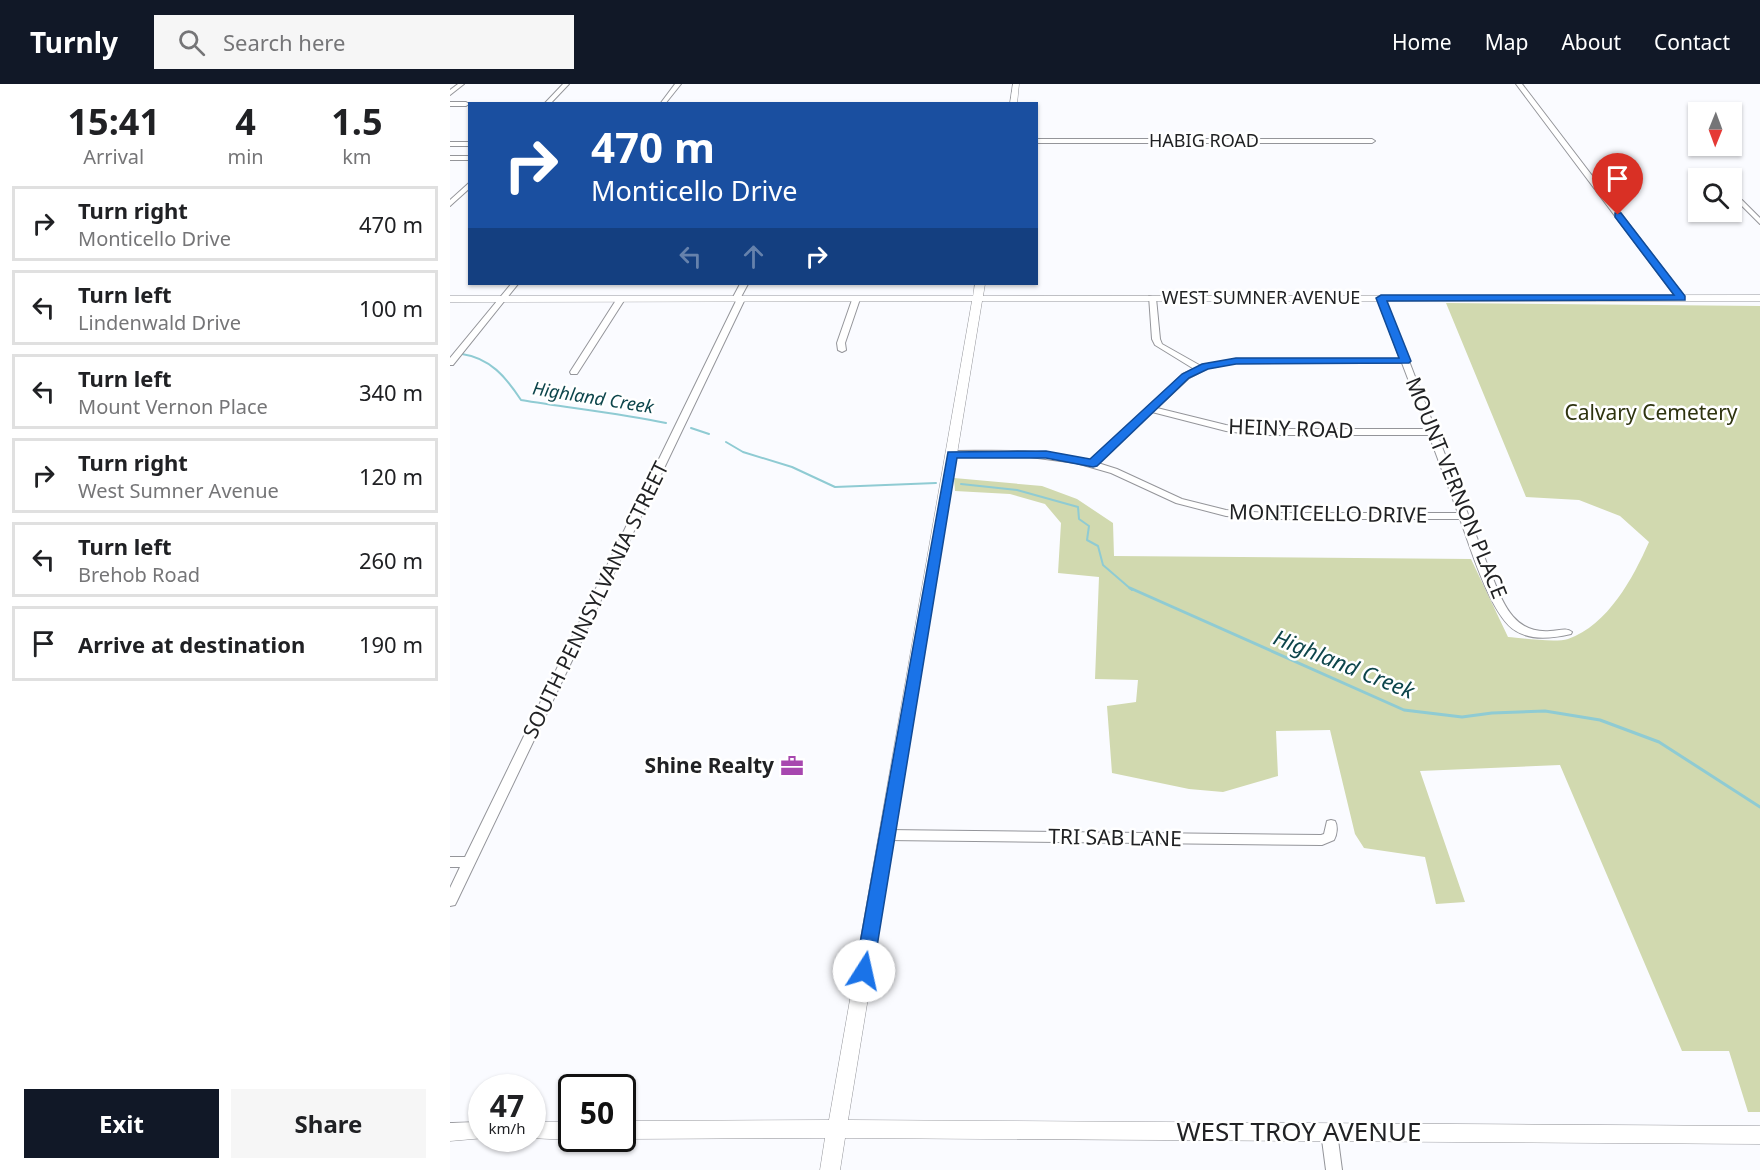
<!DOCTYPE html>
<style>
body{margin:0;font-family:"Noto Sans",sans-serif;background:#f6f6f6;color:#202124;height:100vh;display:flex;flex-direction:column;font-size:22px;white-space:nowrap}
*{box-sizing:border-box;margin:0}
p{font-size:20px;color:#757577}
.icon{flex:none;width:33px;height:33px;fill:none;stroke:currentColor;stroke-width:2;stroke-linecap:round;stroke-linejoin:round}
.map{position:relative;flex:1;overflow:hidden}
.side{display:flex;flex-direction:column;background:#fff;width:450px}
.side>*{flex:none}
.top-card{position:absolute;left:18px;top:18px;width:570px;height:183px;border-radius:0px;box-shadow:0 2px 4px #0004;background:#1a4fa0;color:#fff;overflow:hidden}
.needle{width:39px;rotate:181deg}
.fabs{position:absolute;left:1238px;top:18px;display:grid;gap:12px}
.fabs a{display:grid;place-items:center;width:54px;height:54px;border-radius:0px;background:#fff;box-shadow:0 2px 4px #0004;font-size:30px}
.speed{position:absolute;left:18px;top:990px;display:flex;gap:12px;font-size:30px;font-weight:700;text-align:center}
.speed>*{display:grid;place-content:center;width:78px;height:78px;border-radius:50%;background:#fff;box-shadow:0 2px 4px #0004;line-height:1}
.speed small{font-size:15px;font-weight:400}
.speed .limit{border:3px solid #111;border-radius:9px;background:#fff;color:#111}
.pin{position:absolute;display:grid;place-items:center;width:51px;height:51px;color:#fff;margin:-62px -26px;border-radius:50% 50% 50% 0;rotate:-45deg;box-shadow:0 0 6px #0007}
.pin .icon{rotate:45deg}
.me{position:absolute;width:66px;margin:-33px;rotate:10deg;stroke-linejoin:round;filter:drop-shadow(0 0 4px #0008)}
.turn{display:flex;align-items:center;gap:21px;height:126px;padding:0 24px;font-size:27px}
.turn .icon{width:78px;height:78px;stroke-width:2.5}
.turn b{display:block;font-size:42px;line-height:51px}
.lanes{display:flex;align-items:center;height:57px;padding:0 24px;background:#0003;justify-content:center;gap:30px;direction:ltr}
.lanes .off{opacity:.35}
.eta{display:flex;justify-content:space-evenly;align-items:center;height:102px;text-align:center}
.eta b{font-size:36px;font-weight:700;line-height:42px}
.action{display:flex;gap:12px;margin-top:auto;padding:12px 24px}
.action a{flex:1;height:69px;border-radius:0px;background:#111827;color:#fff;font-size:24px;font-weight:700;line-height:69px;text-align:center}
.action a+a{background:#f6f6f6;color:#202124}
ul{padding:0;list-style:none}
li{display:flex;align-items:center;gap:18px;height:75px;margin:0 12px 9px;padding:0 12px;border:3px solid #e0e0e0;border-radius:0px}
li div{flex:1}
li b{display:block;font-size:22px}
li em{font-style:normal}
header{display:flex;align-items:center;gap:36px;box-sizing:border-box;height:84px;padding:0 30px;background:#111827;color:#fff}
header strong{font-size:28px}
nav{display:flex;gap:33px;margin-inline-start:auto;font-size:21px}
.search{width:420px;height:54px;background:#f6f6f6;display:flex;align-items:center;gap:15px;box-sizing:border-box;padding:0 21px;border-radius:0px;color:#757577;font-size:22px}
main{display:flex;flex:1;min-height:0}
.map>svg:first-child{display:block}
</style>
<header>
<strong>Turnly</strong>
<div class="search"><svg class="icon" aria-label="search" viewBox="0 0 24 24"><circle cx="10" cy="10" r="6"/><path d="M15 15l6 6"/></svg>Search here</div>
<nav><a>Home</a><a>Map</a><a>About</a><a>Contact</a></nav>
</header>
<main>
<section class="side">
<div class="eta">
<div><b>15:41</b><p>Arrival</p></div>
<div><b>4</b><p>min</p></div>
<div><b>1.5</b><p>km</p></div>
</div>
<ul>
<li><svg class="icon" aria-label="right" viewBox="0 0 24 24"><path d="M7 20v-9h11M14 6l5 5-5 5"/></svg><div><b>Turn right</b><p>Monticello Drive</p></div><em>470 m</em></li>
<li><svg class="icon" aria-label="left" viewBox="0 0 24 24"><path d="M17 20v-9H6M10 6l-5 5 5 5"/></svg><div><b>Turn left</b><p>Lindenwald Drive</p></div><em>100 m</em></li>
<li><svg class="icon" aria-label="left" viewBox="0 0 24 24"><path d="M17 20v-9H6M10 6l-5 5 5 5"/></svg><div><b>Turn left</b><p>Mount Vernon Place</p></div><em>340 m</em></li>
<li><svg class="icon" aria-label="right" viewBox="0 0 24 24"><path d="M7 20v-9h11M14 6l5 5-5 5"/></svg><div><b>Turn right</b><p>West Sumner Avenue</p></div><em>120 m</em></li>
<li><svg class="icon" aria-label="left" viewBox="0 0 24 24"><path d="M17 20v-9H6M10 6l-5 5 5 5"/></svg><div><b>Turn left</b><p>Brehob Road</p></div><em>260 m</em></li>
<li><svg class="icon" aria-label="arrive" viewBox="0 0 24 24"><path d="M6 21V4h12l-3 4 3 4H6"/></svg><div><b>Arrive at destination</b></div><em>190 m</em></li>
</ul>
<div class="action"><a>Exit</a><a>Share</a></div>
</section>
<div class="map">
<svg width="1310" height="1086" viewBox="0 0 1310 1086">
<rect width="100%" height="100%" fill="#fafbff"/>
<path fill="#d1d9af" d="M996,219L1310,222V1028H1298L1279,967H1232L1110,681L970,687L1015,818L986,820L975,773L914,764L905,750L880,646L826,647L828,692L773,708L739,705L662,689L657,622L686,618L688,596L645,595L649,493L608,489L611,439L595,420L560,410L505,407L504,394L592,402L627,415L663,439L664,472L1021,475L1058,553C1072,554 1105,559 1118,555C1158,541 1183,494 1199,458L1170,432L1129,416L1076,413Z"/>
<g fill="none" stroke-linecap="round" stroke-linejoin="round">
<path stroke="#8fcbd3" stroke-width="2" d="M12,270C40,274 56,293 71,316C119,324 168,329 216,339
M241,344L259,350
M276,358L293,368L342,383L385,403L486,399
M511,400L567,406L628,423L629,435L639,442L637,456L648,462L653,481L682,506"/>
<path stroke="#8fcbd3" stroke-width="3" d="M680,504L954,626L1012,633L1042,629L1095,627L1150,636L1209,658L1310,723"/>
<g stroke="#94959a" stroke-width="2">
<path id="street" d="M8,0H14L0,11V6Z
M113,0H119L100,20H94Z
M225,0H231L215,20H210Z
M1066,0H1072L1234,212V216H1228Z
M0,18H16L19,20L16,22H0Z
M586,55H922L925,57L922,59H586Z
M0,58H20V62H0Z
M0,72H20V76H0Z
M20,98V104L0,122V116Z
M1288,116H1292L1310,134V140L1288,118Z
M61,200H68L3,281H0V274Z
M290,200H298L291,213L295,215L7,817L5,821L0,822V804L10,783H0V773H15L286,217L282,215Z
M699,212L706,214L710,255L712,260L751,282L786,275H950L927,214L934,212L1039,485C1052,515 1061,550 1100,547C1108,547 1116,543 1122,548L1121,550C1103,554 1082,557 1066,547C1041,533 1020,462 1010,435H817L776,432L726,419L661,389L626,379L580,373L499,372V368L502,367C548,367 596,364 640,377L733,290L744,285L705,261L702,255ZM786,279H952L977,345H807L776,341L707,324L739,294L758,284ZM702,328L776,347L807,351H979L1008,429H817L776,426L732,415L667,385L648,379Z
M168,213L175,215L127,290H121L120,288Z
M403,213L410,215L395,259L396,266L392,268L388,266L387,259Z
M881,736L885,737C888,742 887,751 884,756L872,761L437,756L433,754L431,751L433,748L437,746L871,751L874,750L877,737Z
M879,1041L884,1043L887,1048L892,1086H876L871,1048L874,1043Z"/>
</g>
<g stroke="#94959a" stroke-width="1">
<path id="secondary" d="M563,0H569L567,20H560Z
M525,200H535L533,212L1310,211V217H532L398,1036L1310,1042V1060L395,1054L390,1086H370L375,1054L172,1055L171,1054L172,1037L379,1036L522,217L0,218V212H523Z
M32,1038V1054H35L0,1057V1039Z
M82,1038H122V1054H125L122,1056L79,1054H82Z"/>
</g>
<use href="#street" fill="#fff" fill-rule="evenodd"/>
<use href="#secondary" fill="#fff" fill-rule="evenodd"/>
</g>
<path fill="#1a73e8" stroke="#114b97" stroke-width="1.5" d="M1165,129H1171L1235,212V216L937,217L961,277L959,279L786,280L758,285L739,294L647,382L643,383L596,374H507L423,887L420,892L414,894L407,892L405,887L498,368L596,367L640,375L732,290L752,280L786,274H949L926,214L931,211H1224L1165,133Z"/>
<defs>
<g id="office-bare" transform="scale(1.8)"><path d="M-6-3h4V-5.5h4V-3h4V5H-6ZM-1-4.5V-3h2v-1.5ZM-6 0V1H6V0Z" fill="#a747af" stroke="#fff" stroke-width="2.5" paint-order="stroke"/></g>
</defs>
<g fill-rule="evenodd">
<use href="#office-bare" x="342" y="682"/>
</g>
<g text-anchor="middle" stroke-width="5" stroke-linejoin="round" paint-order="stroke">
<g font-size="18" fill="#212224" stroke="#fff">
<text x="754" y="63">HABIG ROAD</text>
<text x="811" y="220">WEST SUMNER AVENUE</text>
</g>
<g font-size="18" font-style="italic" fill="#0d454b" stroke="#fff">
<text transform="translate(143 314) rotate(9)" y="6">Highland Creek</text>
</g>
<g font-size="21" fill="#2e330f" stroke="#fff">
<text x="1201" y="336">Calvary Cemetery</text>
</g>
<g font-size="21" fill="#212224" stroke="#fff">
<text transform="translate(841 345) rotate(2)" y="7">HEINY ROAD</text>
<text transform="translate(1006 404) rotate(68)" y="7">MOUNT VERNON PLACE</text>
<text transform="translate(878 430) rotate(1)" y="7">MONTICELLO DRIVE</text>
<text transform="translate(146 516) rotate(-64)" y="7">SOUTH PENNSYLVANIA STREET</text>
<text transform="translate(665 754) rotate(1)" y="7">TRI SAB LANE</text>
</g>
<g font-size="21" font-weight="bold" fill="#212224" stroke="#fff" text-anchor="end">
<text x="324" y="689">Shine Realty</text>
</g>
<g font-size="22" font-style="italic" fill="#0d454b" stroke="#fff">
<text transform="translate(894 580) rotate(22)" y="8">Highland Creek</text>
</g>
<g font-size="26" fill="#212224" stroke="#fff">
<text x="849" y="1057">WEST TROY AVENUE</text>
</g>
</g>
</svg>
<div class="fabs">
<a><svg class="needle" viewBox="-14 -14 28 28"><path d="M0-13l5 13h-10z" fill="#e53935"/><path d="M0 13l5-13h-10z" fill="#757577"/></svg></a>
<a><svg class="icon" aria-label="search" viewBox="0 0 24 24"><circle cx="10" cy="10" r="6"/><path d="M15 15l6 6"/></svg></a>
</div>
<div class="speed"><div>47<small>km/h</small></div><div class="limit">50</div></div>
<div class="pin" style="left:1168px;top:131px;background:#d93025"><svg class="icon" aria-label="arrive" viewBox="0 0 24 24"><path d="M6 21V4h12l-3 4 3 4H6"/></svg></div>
<svg class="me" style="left:414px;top:887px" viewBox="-20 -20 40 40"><circle r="19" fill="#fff"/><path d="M0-13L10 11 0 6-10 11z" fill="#1a73e8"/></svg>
<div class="top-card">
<div class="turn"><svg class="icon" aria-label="right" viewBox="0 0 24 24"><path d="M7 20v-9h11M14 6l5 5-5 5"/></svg><div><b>470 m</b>Monticello Drive</div></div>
<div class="lanes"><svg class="icon off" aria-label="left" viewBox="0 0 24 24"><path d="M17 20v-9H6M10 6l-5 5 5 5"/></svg><svg class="icon off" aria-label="ahead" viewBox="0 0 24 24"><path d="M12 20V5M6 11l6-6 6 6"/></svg><svg class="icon" aria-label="right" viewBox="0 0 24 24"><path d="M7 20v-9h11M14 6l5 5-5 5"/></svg></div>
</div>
</div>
</main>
